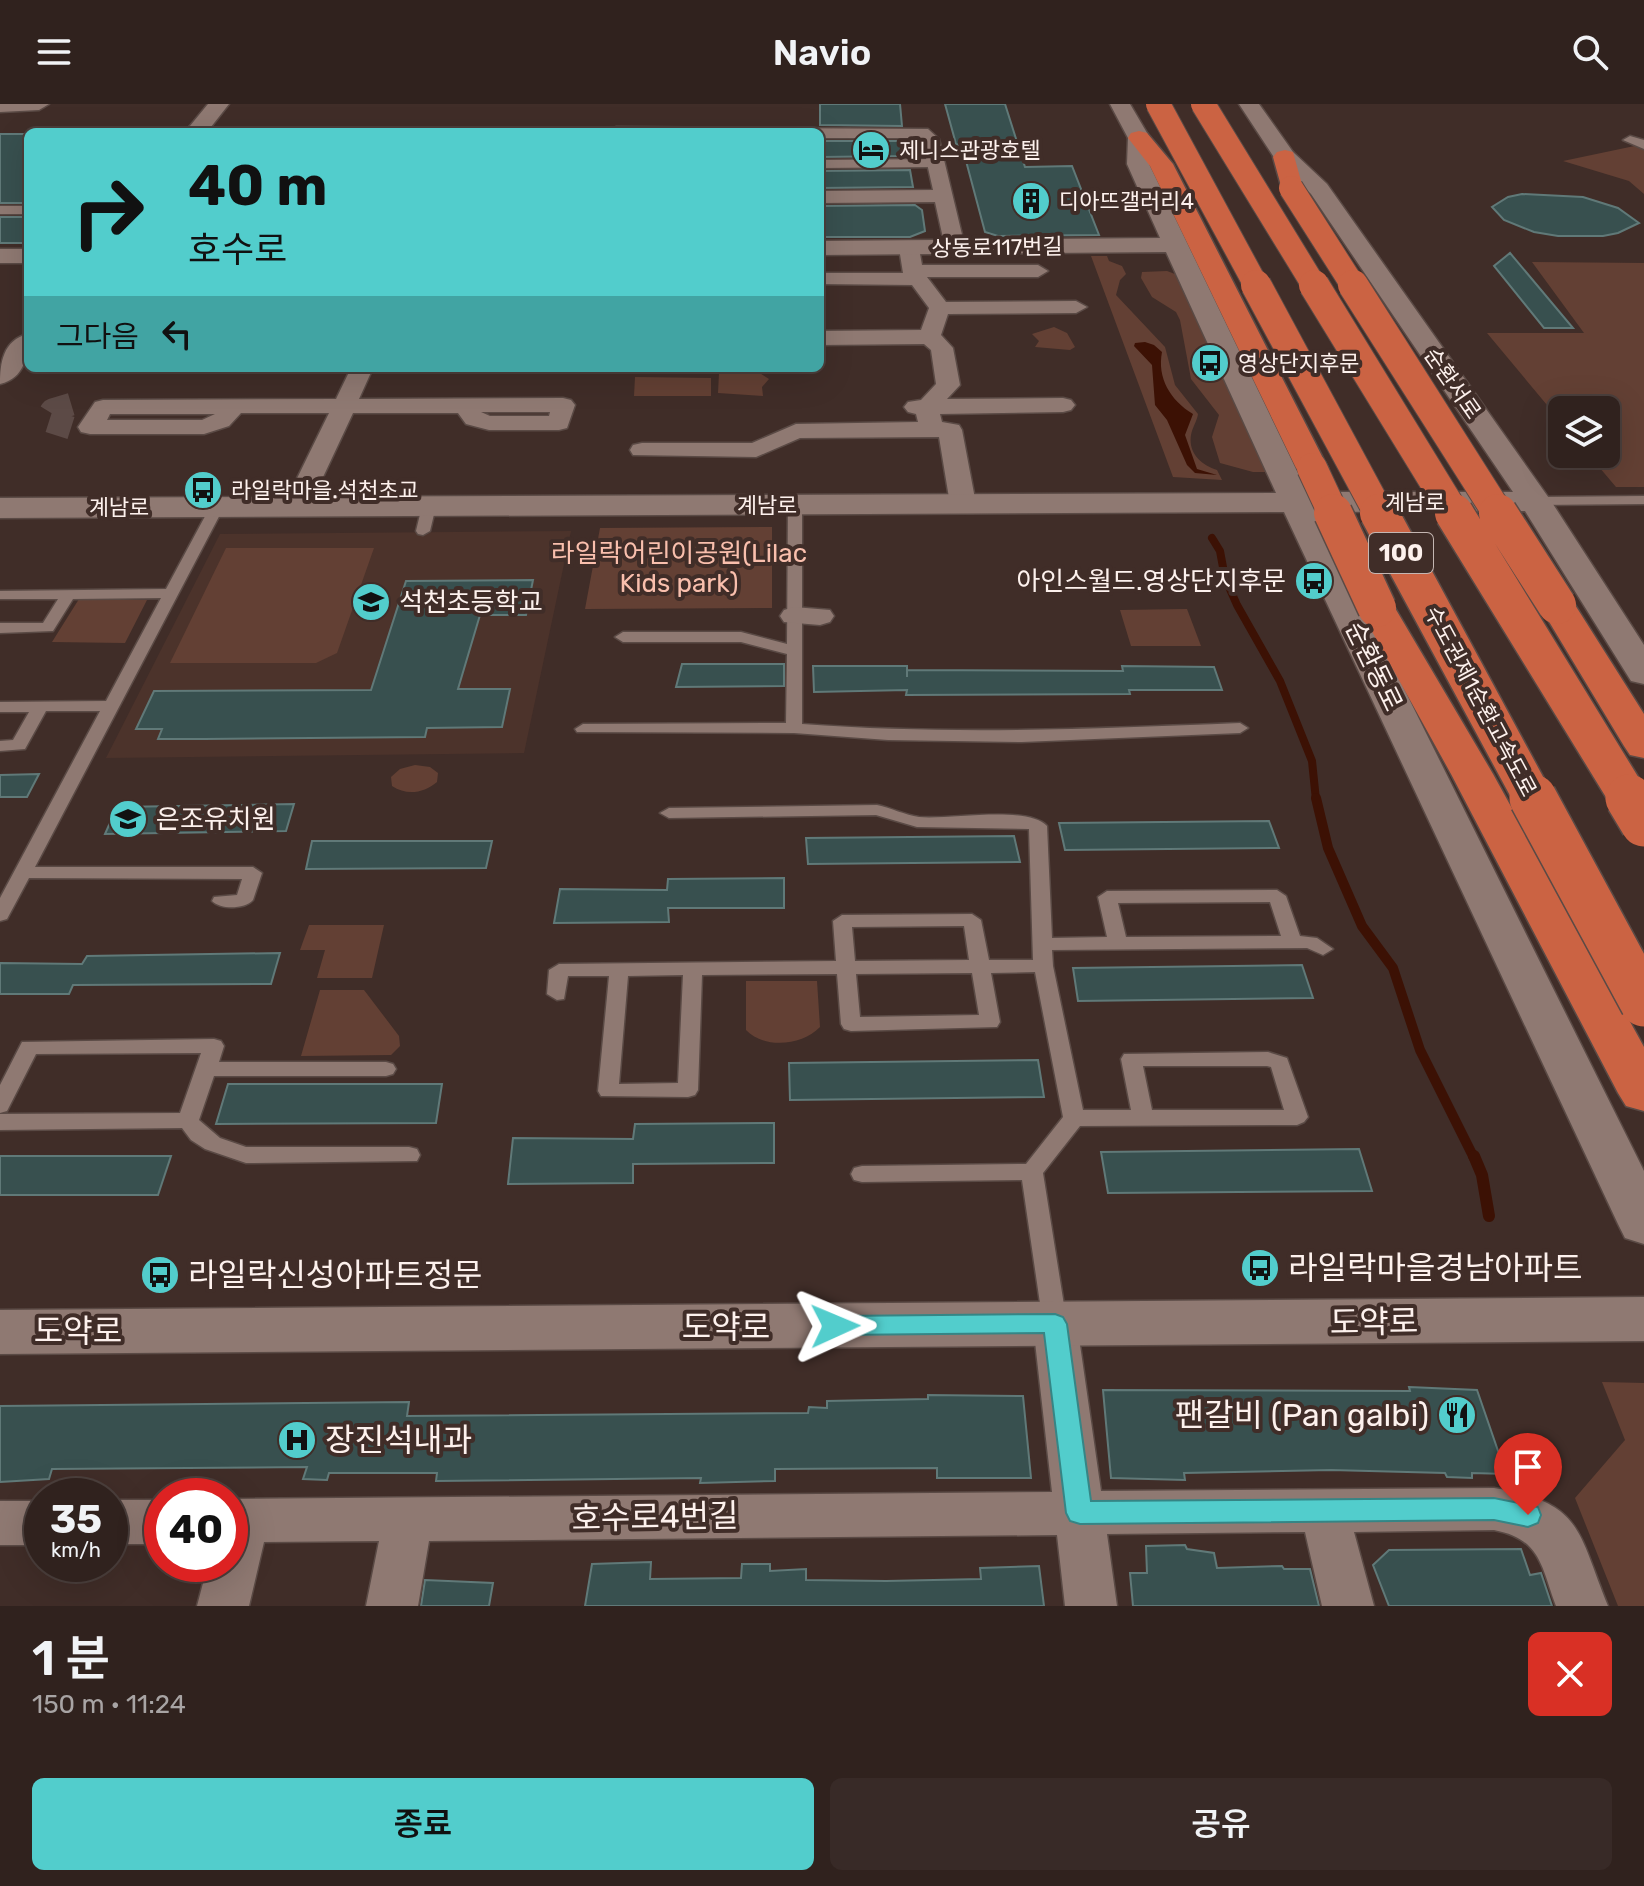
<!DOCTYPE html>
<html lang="ko">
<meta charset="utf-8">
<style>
body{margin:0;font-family:Rubik,"Noto Sans KR",sans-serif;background:#382a27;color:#f1f3f6;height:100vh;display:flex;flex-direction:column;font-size:30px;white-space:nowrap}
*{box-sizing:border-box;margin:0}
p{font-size:26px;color:#a8a4a4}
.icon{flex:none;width:44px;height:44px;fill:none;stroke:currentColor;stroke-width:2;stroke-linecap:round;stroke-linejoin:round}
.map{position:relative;height:1502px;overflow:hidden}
.panel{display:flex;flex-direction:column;background:#30221e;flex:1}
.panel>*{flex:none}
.banner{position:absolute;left:24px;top:24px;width:800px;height:244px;border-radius:12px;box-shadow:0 8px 32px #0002,0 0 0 2px #4b3f3c;background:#52cdcc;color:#111;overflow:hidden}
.controls{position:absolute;left:1548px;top:292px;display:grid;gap:16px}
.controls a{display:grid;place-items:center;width:72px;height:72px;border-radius:12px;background:#30221e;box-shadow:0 8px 32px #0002,0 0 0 2px #4b3f3c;font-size:40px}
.speed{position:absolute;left:24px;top:1374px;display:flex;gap:16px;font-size:40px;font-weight:700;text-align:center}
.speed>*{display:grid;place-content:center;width:104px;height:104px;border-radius:50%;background:#30221e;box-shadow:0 8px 32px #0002,0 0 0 2px #4b3f3c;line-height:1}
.speed small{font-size:20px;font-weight:400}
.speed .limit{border:12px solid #d22;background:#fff;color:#111}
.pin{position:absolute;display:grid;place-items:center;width:68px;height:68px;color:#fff;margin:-82px -34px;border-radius:50% 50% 50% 0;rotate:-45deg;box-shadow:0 0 8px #0007}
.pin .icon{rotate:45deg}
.me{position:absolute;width:88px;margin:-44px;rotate:89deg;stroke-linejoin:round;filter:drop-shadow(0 0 6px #0008)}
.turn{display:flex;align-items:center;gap:28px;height:168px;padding:0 32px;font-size:36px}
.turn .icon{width:104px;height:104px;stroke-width:2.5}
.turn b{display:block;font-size:56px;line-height:68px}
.then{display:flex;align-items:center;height:76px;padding:0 32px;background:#0003;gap:16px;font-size:30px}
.round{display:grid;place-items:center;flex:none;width:84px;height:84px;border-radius:12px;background:#382a27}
.head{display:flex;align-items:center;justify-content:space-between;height:136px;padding:0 32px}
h1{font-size:48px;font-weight:600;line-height:60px}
.action{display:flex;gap:16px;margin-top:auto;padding:16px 32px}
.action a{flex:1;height:92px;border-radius:12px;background:#52cdcc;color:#111;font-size:32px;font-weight:600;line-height:92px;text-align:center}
.action a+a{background:#382a27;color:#f1f3f6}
header{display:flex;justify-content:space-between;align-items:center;height:104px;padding:0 32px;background:#30221e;font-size:36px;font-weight:600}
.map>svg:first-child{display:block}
</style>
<header><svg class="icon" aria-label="menu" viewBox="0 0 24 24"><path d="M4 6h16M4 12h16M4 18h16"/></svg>Navio<svg class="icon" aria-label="search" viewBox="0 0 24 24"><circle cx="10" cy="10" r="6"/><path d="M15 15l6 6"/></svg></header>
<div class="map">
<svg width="1644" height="1502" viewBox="0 0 1644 1502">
<rect width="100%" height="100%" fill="#402d28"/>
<path fill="#4c332b" d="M571,427L524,649L106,654L220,430Z"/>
<path fill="#634034" d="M1644,40V90L1629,77L1563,57Z
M1091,152H1107L1109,157L1122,162L1126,170L1120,176L1116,191L1165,243L1175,281L1198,310C1197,317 1192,324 1191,331C1188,349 1201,361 1217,366L1222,376L1173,373Z
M1532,158L1644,159V383H1616L1588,350H1606V306H1562V319L1487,229H1584Z
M1167,167L1175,170L1266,368H1253L1220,359L1212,333L1219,311L1191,275L1180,216L1176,208L1152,193L1141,174L1142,168Z
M1054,223L1067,229L1075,243L1070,246L1035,243L1039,237L1032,230Z
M736,266L758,268L769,275L762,283L763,292L718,289L719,269Z
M635,273L711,274V292H634Z
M772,423V504L585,505L600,424Z
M226,444H374L337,549L316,559H170Z
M79,495L147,496L125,539L52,538Z
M1187,505L1201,542H1131L1120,506Z
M415,661L430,663L438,669L437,678C424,689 407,692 392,682L391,673L400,665Z
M309,821H384L372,874H317L325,846H300Z
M746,877H817L820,923C802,942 764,945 746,926Z
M320,886H364L399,932L400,942L391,951L301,952Z
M1602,1278L1644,1279V1502H1618L1575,1394L1625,1336Z"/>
<path fill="#3c1104" d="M1145,238L1154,241L1162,248C1157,274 1170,296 1193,310L1185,331L1197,365L1217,371L1195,369L1187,361L1167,316L1155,301L1152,261L1134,242L1135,239Z"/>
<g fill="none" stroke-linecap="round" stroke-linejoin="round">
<path stroke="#3c1104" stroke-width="8" d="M1212,434L1220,447L1225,474L1237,501L1280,577L1312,657L1316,696"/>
<path stroke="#3c1104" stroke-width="10" d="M1316,694L1328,744L1362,822L1393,864L1420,946L1474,1054"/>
<path stroke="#3c1104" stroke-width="12" d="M1474,1052L1482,1071L1489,1112"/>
</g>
<path fill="#38504f" stroke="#607978" stroke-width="2" d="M820,0H900L902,22L820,21Z
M945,0H1005L1025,63L1072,62L1099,131L998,132L985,128L962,42L956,40Z
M0,30H28V99H0Z
M820,37H902L903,52L820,53Z
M910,66L913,83L820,84V67Z
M1522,90L1583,93L1618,104L1639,119L1618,129L1603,132H1558L1534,128L1504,116L1492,103L1508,93Z
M915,101L922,106L925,127L910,133H820V102Z
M0,113H28V139H0Z
M1510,149L1573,224H1544L1494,162Z
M533,476L526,511H480L458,585H510L502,623L427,624L425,633L204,635H158L162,625H136L154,587L371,586L406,477Z
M682,560H784V582L676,583Z
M813,562H907V573V566L1123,567L1122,562L1214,563L1222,586H1129L1130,590L906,591L907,586L814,588Z
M39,670L27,693H0V671Z
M294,700L286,727L105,730L117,703Z
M1269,717L1279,744L1065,746L1059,719Z
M1014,732L1020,758L808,760L806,734Z
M312,737H492L486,764L306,765Z
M784,774V804H668L669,818L554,819L560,785L667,786L668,775Z
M280,849L271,880L73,881L69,890H0V859L82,860L87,852Z
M1302,861L1313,894L1078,897L1073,864Z
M1038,956L1044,993L790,996L789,959Z
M228,980H442L436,1019L216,1020Z
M774,1019V1059L633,1060V1079L508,1080L513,1034L633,1035L635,1020Z
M1359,1045L1372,1087L1108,1089L1101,1048Z
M0,1052H171L158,1091H0Z
M1409,1283L1477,1286L1506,1370L1472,1369V1374L1447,1373L1445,1369L1331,1366L1184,1369L1185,1376L1111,1374L1103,1286L1410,1287Z
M928,1291L1023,1292L1031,1374H937V1364L775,1365V1377L700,1379L701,1374L436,1377L437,1369H329L327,1376L303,1375L307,1363L52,1365L49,1375L0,1378V1302L409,1298L407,1312L808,1309L809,1303L827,1304V1297L928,1295Z
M1185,1441L1187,1445L1214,1449L1217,1464L1282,1462L1284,1465H1310L1319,1502H1133L1130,1469H1147L1146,1442Z
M1521,1445L1530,1471L1541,1469L1552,1502H1389L1373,1461L1389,1446Z
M651,1458L650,1475L741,1474L742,1460H770V1467L806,1465V1476L886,1477L981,1475L980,1464L1039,1462L1044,1502H585L592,1460Z
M425,1476L493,1479L489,1502H421Z"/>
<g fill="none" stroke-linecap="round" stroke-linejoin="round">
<path stroke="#5c4a46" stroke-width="23" stroke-dasharray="23 12" stroke-linecap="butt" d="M71,324L46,316L52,306L72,300"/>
<g stroke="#5a4a45" stroke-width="3">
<path id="service" d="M1644,392V400L1535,401L1528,397L1535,393Z
M795,397L802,401V620C951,631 1092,625 1240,619L1248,624L1240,629L1022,638L888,636L794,629L577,628L575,625L583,620L786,619L787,550L741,538H623L615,533L623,528H741L787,540L788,401Z
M429,398L436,402L430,427L423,431L418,430L416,427L422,402Z
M217,399L224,403L35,763H253L262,769L253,796C245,805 221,806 212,797L214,793L237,791L242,775L29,774L7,815L0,817V794L100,607H46L25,645L0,647V637L13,636L29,608H0V598L106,597L161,494L73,495L53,527L0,529V519H43L58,495H0V487L166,485L210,403Z
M877,701C891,704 905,711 919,713C949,716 1027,701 1047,722L1052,834L1107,833L1098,793L1107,787L1277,786L1286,792L1300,832L1317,834L1333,845L1323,851L1307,844L1052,846L1053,862L1083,1006H1131L1121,955L1124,950L1268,948L1287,954L1308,1013L1304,1018L1297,1021L1080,1022L1043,1069L1067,1220L1063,1227L1055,1229L1047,1227L1043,1220L1022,1076L862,1078L854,1076L851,1070L854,1064L862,1062L1026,1060L1063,1013L1035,868L991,869L1000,918L997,923L851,927L844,925L841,920L837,870L702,871L698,986L695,991L688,993L601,992L598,987L609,872H568L564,895L557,896L547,890L549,866L559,860L836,857L833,817L842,811L972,810L981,816L989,856H1033L1029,725L917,723L876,711L669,714L660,709L669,704ZM1270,798L1281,832L1126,833L1118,799ZM964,822L969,856L855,857L852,823ZM972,869L979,911L860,913L856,870ZM683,871L678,979L619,980L628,872ZM1143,962H1267L1271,963L1284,1006H1152Z
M214,935L221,937L224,942L219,958H386L393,960L396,965L393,970L386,972H214L199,1016L220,1034L246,1043H409L417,1045L420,1051L417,1057L246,1059L205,1045L191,1036L182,1024L0,1026V1010L180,1009L201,949L36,950L7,1007L0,1009V981L22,938Z"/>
</g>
<g stroke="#5a4a45" stroke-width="3">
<path id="pedestrian" d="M1630,32L1644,36V45L1623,36Z
M820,56L936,55L943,59L936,63L820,64Z
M0,102H28V110H0Z"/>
</g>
<g stroke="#5a4a45" stroke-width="3">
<path id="minor" d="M616,23L928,25L939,35L965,143L955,149L945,143L935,98L820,99V87L933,86L922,37L918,34H820V28H607Z
M909,138L919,144L922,161H1038L1048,167L1038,173H927L946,198L1076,197L1087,203L1076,209L948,210L941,231L953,244L960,281L947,295L1063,294L1071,296L1075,301L1071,306L1063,308L940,310L942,318L959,321L962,326L976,400L972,405H954L950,400L939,333L800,334L756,353L633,351L630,346L633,341L642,339H752L796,320L918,318L916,310L908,308L904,303L908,298L921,296L936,280L931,246L924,240L820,241V227L921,226L929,204L912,181L820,180V170L826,169H903L899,144Z
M351,264H373L359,295L563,294L571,296L575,301L567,324L559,326H489L466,320L458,309H353L309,403L305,409H287L283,403L329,309H241L229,322L204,330H90L81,328L78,323L95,298L103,296L336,295ZM481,308H550L549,312H490ZM110,310H215L202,316H107Z
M794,503L830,506L834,512L830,518L820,521L784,518L780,512L784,506Z
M1055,1202L1071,1207L1077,1220L1101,1387L1494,1384C1583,1399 1577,1426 1608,1502H1556C1541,1462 1541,1435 1494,1426L1354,1428L1374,1502H1322L1305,1428L1107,1430L1117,1502H1065L1057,1431L429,1437L418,1502H366L379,1437L264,1438L249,1502H197L208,1460H230V1395L1052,1388L1033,1220L1039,1207Z
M110,1396H162V1440H110Z
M0,1397H42V1441H0Z"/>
</g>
<g stroke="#5a4a45" stroke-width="3">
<path id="tertiary" d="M0,0H49L39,6L0,8Z
M208,0H229L207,28H185Z
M1110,0H1130L1150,34L1149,60L1307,388H1513L1311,90L1277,58L1239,0H1259L1293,48L1327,80L1551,397L1644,541V580L1631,577L1626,569L1525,407L1316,408L1644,1067V1140L1625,1134L1618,1120L1284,408L0,414V394L1276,389L1166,148L820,151V137L1160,134L1127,60L1128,34Z
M0,145H28V159H0Z
M28,230C28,252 25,274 0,280C0,259 3,236 28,230Z
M1644,1193V1237L0,1250V1206Z"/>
</g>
<g stroke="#5a4a45" stroke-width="3">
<path id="motorway" d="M1139,27L1147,29L1173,60L1328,364L1323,371L1312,374L1301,371L1296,364L1150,62L1128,34L1131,29Z
M1285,46L1293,48L1303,84L1299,89H1283L1273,53L1277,48Z
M1557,490L1570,493L1644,610V654L1630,651L1624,642L1539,501L1544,493Z
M1377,493L1390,496L1395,504L1493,670L1644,943V1007L1626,1002L1618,989L1451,670L1359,504L1364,496Z"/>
</g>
<use href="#service" fill="#8f7972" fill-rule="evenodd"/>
<use href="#pedestrian" fill="#8f7972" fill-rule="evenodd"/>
<use href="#minor" fill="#8f7972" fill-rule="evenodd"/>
<use href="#tertiary" fill="#8f7972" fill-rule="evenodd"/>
<use href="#motorway" fill="#cb6343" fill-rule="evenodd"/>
<g stroke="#5a4a45" stroke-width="26" stroke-linecap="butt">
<path id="motorway-bridge-far3" d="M1158,0L1257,183
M1203,0L1315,183
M1291,84L1354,183"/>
</g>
<g stroke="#5a4a45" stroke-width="32" stroke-linecap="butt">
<path id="motorway-bridge-far2" d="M1256,181L1380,411
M1314,181L1455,411
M1353,181L1499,411
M1312,364L1334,411"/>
</g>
<g stroke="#5a4a45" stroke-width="41" stroke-linecap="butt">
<path id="motorway-bridge-far1" d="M1333,409L1377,504
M1379,409L1534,696
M1454,409L1630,696
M1498,409L1557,501"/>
</g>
<g stroke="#5a4a45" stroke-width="50" stroke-linecap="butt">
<path id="motorway-bridge" d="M1533,694L1644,899
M1629,694L1644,719"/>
</g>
<use href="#motorway-bridge-far3" stroke="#cb6343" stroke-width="24"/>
<use href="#motorway-bridge-far2" stroke="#cb6343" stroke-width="30"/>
<use href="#motorway-bridge-far1" stroke="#cb6343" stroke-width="38"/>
<use href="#motorway-bridge" stroke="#cb6343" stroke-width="47"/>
</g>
<path fill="#52cdcc" stroke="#358585" stroke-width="2" d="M1055,1210L1063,1213L1067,1220L1091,1397L1494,1394L1538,1403L1541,1411L1538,1419L1528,1423L1494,1416L1080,1420L1070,1417L1066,1409L1044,1229L835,1231L827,1229L823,1222L827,1215L835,1212Z"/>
<defs>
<g id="hotel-disc" transform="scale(2)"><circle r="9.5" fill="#52cdcc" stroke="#402d28"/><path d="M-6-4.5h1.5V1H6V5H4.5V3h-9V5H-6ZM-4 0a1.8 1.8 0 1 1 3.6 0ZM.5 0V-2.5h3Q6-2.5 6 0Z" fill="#111"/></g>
<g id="building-disc" transform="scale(2)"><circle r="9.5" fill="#52cdcc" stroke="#402d28"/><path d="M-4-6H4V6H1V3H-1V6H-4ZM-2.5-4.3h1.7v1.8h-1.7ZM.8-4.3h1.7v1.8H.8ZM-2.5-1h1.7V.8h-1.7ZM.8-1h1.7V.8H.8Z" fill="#111"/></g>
<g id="bus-disc" transform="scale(2)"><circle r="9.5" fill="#52cdcc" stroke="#402d28"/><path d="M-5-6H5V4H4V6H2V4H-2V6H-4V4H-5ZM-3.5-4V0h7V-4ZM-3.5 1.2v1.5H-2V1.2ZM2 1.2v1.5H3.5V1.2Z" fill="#111"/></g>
<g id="school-disc" transform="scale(2)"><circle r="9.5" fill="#52cdcc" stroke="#402d28"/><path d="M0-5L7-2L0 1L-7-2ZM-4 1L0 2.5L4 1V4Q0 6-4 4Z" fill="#111"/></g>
<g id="restaurant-disc" transform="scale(2)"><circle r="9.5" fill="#52cdcc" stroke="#402d28"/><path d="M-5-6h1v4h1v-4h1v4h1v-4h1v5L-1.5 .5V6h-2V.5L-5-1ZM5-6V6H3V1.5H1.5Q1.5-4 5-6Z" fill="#111"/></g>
<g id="hospital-disc" transform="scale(2)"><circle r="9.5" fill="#52cdcc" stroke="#402d28"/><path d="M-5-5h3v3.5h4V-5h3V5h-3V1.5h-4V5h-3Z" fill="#111"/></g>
</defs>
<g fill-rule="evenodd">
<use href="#hotel-disc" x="871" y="46"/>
<use href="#building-disc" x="1031" y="97"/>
<use href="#bus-disc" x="1210" y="259"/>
<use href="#bus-disc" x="203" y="386"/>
<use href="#bus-disc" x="1314" y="477"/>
<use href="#school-disc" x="371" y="498"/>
<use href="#school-disc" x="128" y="715"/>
<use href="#bus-disc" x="1260" y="1164"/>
<use href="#bus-disc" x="160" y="1171"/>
<use href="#restaurant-disc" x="1457" y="1311"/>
<use href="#hospital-disc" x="297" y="1336"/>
</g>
<g text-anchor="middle" stroke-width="8" stroke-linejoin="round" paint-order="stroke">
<g font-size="22" fill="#fdf1ed" stroke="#402d28" text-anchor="start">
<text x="899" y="54">제니스관광호텔</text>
<text x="1059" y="105">디아뜨갤러리4</text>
<text x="1238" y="267">영상단지후문</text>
<text x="231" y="394">라일락마을.석천초교</text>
</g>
<g font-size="22" fill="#fdf1ed" stroke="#402d28">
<text transform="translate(997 143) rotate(-1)" y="8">상동로117번길</text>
<text transform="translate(1453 279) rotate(55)" y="8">순환서로</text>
<text x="1415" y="406">계남로</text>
<text x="767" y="409">계남로</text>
<text x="119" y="411">계남로</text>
<text transform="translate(1481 597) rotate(62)" y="8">수도권제1순환고속도로</text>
</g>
<rect fill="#402d28" stroke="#c4b6b2" stroke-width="2" x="1369" y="429" width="64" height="40" rx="6"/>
<g font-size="24" font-weight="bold" fill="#fdf1ed">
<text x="1401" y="457">100</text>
</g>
<g font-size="26" fill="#f9bfad" stroke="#402d28">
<text x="679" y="458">라일락어린이공원(Lilac<tspan x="679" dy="30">Kids park)</tspan></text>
</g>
<g font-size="26" fill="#fdf1ed" stroke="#402d28" text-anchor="start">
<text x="1286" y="486" text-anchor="end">아인스월드.영상단지후문</text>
<text x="399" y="507">석천초등학교</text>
<text x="156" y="724">은조유치원</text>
</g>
<g font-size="26" fill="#fdf1ed" stroke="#402d28">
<text transform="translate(1374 562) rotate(64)" y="9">순환동로</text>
</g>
<g font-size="32" fill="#fdf1ed" stroke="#402d28" text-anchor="start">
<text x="1288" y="1175">라일락마을경남아파트</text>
<text x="188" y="1182">라일락신성아파트정문</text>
<text x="1429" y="1322" text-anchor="end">팬갈비 (Pan galbi)</text>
<text x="325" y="1347">장진석내과</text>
</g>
<g font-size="32" fill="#fdf1ed" stroke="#402d28">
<text transform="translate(1374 1218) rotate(-1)" y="11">도약로</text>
<text x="726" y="1234">도약로</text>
<text x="78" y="1238">도약로</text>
<text transform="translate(655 1413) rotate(-1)" y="11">호수로4번길</text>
</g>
</g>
</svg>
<div class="controls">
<a><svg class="icon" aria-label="layers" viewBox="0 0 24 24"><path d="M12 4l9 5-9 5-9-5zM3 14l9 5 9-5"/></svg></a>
</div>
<div class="speed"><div>35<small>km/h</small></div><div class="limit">40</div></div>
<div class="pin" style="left:1528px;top:1411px;background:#d93025"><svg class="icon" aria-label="arrive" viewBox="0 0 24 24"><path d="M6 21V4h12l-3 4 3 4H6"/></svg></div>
<svg class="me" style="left:835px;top:1222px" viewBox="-20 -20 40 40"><path d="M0-17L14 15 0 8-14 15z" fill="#52cdcc" stroke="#fff" stroke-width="4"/></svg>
<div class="banner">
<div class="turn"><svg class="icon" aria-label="right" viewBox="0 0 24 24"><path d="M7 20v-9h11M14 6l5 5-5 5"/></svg><div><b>40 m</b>호수로</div></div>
<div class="then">그다음<svg class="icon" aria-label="left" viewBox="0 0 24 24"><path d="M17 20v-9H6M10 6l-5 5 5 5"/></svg></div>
</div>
</div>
<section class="panel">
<div class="head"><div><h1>1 분</h1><p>150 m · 11:24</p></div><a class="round" style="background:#d93025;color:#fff"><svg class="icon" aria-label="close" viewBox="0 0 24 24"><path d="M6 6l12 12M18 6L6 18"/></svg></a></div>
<div class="action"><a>종료</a><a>공유</a></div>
</section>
